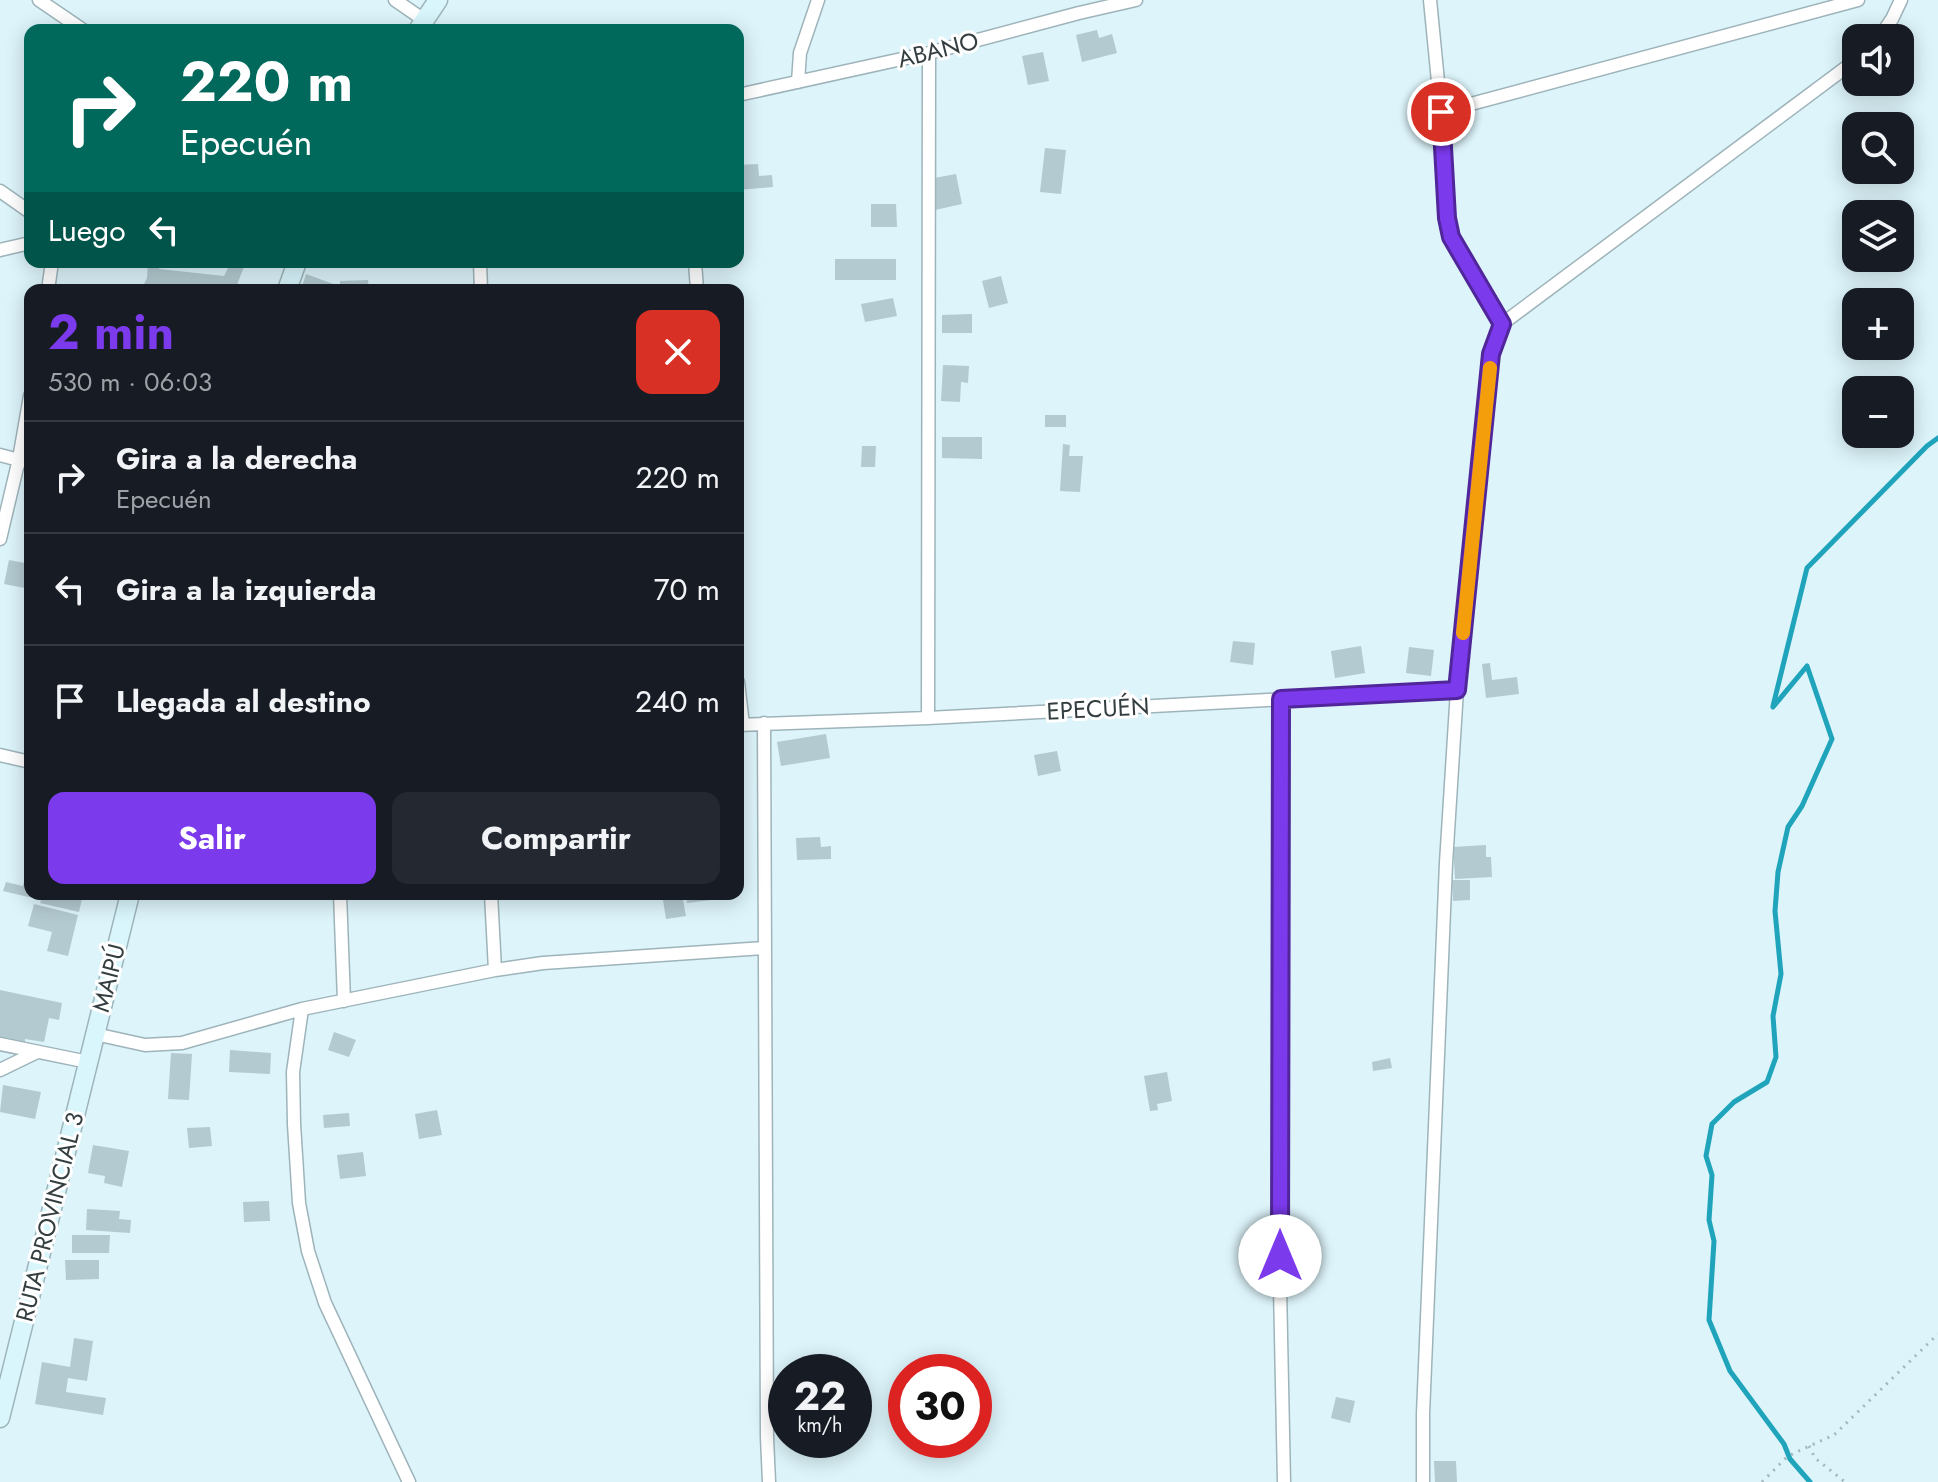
<!DOCTYPE html>
<html lang="es">
<meta charset="utf-8">
<style>
body{margin:0;font-family:Jost,sans-serif;background:#242831;color:#f1f3f6;height:100vh;display:flex;flex-direction:column;font-size:30px;white-space:nowrap}
*{box-sizing:border-box;margin:0}
p{font-size:26px;color:#9ea1a6}
.icon{flex:none;width:44px;height:44px;fill:none;stroke:currentColor;stroke-width:2;stroke-linecap:round;stroke-linejoin:round}
.map{position:relative;flex:1;overflow:hidden}
.details{position:absolute;left:24px;top:284px;width:720px;height:616px;display:flex;flex-direction:column;background:#171b24;border-radius:16px;box-shadow:0 4px 20px #0003}
.details>*{flex:none}
.top-card{position:absolute;left:24px;top:24px;width:720px;height:244px;border-radius:16px;box-shadow:0 4px 20px #0003;background:#00695c;color:#fff;overflow:hidden}
.buttons{position:absolute;left:1842px;top:24px;display:grid;gap:16px}
.buttons a{display:grid;place-items:center;width:72px;height:72px;border-radius:16px;background:#171b24;box-shadow:0 4px 20px #0003;font-size:40px}
.speed{position:absolute;left:768px;top:1354px;display:flex;gap:16px;font-size:40px;font-weight:700;text-align:center}
.speed>*{display:grid;place-content:center;width:104px;height:104px;border-radius:50%;background:#171b24;box-shadow:0 4px 20px #0003;line-height:1}
.speed small{font-size:20px;font-weight:400}
.speed .limit{border:12px solid #d22;background:#fff;color:#111}
.pin{position:absolute;display:grid;place-items:center;width:68px;height:68px;color:#fff;margin:-34px;border:4px solid #fff;border-radius:50%;box-shadow:0 2px 8px #0007}
.me{position:absolute;width:88px;margin:-44px;rotate:0deg;stroke-linejoin:round;filter:drop-shadow(0 0 6px #0008)}
.turn{display:flex;align-items:center;gap:28px;height:168px;padding:0 24px;font-size:36px}
.turn .icon{width:104px;height:104px;stroke-width:2.5}
.turn b{display:block;font-size:56px;line-height:68px}
.then{display:flex;align-items:center;height:76px;padding:0 24px;background:#0003;gap:16px;font-size:30px}
.round{display:grid;place-items:center;flex:none;width:84px;height:84px;border-radius:16px;background:#242831}
.summary{display:flex;align-items:center;justify-content:space-between;height:136px;padding:0 24px}
h1{font-size:48px;font-weight:700;line-height:60px;color:#7c3aed}
.button{display:flex;gap:16px;margin-top:auto;padding:16px 24px}
.button a{flex:1;height:92px;border-radius:16px;background:#7c3aed;color:#fff;font-size:32px;font-weight:700;line-height:92px;text-align:center}
.button a+a{background:#242831;color:#f1f3f6}
ul{padding:0;list-style:none}
li{display:flex;align-items:center;gap:24px;height:112px;padding:0 24px;border-top:2px solid #363941}
li div{flex:1}
li b{display:block;font-size:30px}
li em{font-style:normal}
.map>svg:first-child{display:block}
</style>
<div class="map">
<svg width="1938" height="1482" viewBox="0 0 1938 1482">
<rect width="100%" height="100%" fill="#dcf4fa"/>
<g fill="none" stroke-linecap="round" stroke-linejoin="round">
<path stroke="#1fa4bc" stroke-width="5" d="M1773,706L1807,568L1927,446L1938,438
M1773,707L1807,666L1832,739L1802,806L1788,827L1778,872L1775,911L1781,974L1773,1016L1776,1057L1767,1082L1734,1102L1712,1124L1706,1156L1712,1175L1709,1220L1714,1241L1709,1320L1730,1371L1784,1444L1790,1459L1810,1482"/>
</g>
<path fill="#b3cad0" d="M1097,30L1099,38L1112,34L1117,53L1082,62L1076,35Z
M1043,52L1049,81L1028,85L1022,56Z
M1045,148L1066,150L1061,194L1040,192Z
M758,164L759,176L772,175L773,187L738,190V165Z
M956,174L962,204L935,210L929,179Z
M871,204H896L897,227H871Z
M835,259H896V280H835Z
M148,262H160L159,269L224,276L231,262H246L238,282L237,290H141L147,278Z
M306,274L336,285L334,290H301Z
M1001,276L1008,303L989,308L982,281Z
M368,280L369,290H340V281Z
M893,298L897,316L865,322L861,304Z
M972,314V333H942V315Z
M943,365L969,366L968,383L961,382L960,402L941,401Z
M1045,415H1066V427H1045Z
M942,437H982V459L942,458Z
M1063,444L1070,445L1069,456H1083L1080,492L1060,491Z
M862,446H876L875,467H861Z
M9,560L30,564V589L4,584Z
M1233,641L1255,643L1253,665L1230,662Z
M1361,646L1365,673L1335,678L1331,651Z
M1409,647L1434,650L1431,676L1406,673Z
M1490,663L1492,680L1517,677L1519,694L1486,698L1482,664Z
M826,734L830,758L781,766L777,742Z
M1057,751L1061,771L1038,776L1034,755Z
M820,837L821,847L831,846V859L797,860L796,838Z
M1486,845V857H1491L1492,877L1455,879L1453,847Z
M27,870L30,871V894H83L79,912L40,903L41,900L3,891L6,882L23,886Z
M1452,880H1470V900L1453,901Z
M662,894H682L686,916L666,919Z
M686,894H718L719,899L687,903Z
M34,904L78,915L68,956L47,951L52,932L28,926Z
M0,990L62,1003L59,1020L49,1018L44,1042L25,1039V1043L0,1038Z
M334,1032L356,1040L349,1057L328,1050Z
M230,1050L271,1053L270,1074L229,1072Z
M171,1053L192,1054L189,1100L168,1099Z
M1390,1058L1392,1068L1373,1071L1372,1062Z
M1167,1072L1172,1101L1157,1104L1158,1110L1150,1111L1144,1076Z
M3,1085L41,1092L35,1119L0,1112Z
M437,1110L442,1135L419,1139L415,1114Z
M349,1113L350,1126L324,1128L323,1115Z
M210,1127L212,1146L189,1148L187,1128Z
M93,1145L129,1151L122,1187L104,1183L105,1176L88,1173Z
M363,1152L366,1176L340,1179L337,1155Z
M269,1201L270,1221L244,1222L243,1202Z
M87,1209L120,1211L119,1219L131,1220L130,1233L86,1230Z
M72,1235H110L109,1253H72Z
M65,1260H99V1279L66,1280Z
M74,1338L93,1341L87,1381L68,1378L66,1392L106,1398L103,1415L35,1404L42,1362L70,1367Z
M1336,1397L1355,1401L1350,1423L1331,1418Z
M1434,1461H1456L1457,1482H1435Z"/>
<g fill="none" stroke-linecap="round" stroke-linejoin="round">
<g stroke="#9eb4ba" stroke-width="15">
<path id="street" d="M39,0L83,30
M395,0L424,20
M1430,0L1441,112L1447,218L1451,237L1502,324
M1879,38L1892,19L1901,0
M798,82L800,53L818,0
M738,95L929,53L1079,13L1136,0
M1441,112L1858,0
M0,191L30,212
M0,250L30,243
M480,262L481,290
M695,262L697,290
M48,290L52,262
M0,455L30,463
M0,539L19,459L30,396
M738,682L743,725
M1281,699L1280,1287L1284,1482
M928,718L929,53
M764,723L767,1437L769,1482
M738,725L928,718L1457,690
M0,755L30,762
M340,894L344,1001
M491,894L495,970
M302,1009L293,1072L294,1124L299,1203L308,1251L325,1303L409,1482
M95,1034L145,1045L182,1043L302,1009L495,970L543,963L764,948
M0,1044L88,1062
M0,1070L37,1052
M1423,1482V1414L1446,863L1457,690L1491,354L1502,324L1856,60"/>
</g>
<g stroke="#9eb4ba" stroke-width="21">
<path id="secondary" d="M418,30L438,0
M287,290L297,262
M0,1418L130,894"/>
</g>
<path stroke="#a4b7bc" stroke-width="3" stroke-dasharray="2 6" stroke-linecap="butt" d="M1809,1446L1815,1458L1845,1482
M1762,1482L1786,1458L1794,1453L1834,1435L1938,1334"/>
<use href="#street" stroke="#fff" stroke-width="12"/>
<use href="#secondary" stroke="#d9f6fd" stroke-width="18"/>
</g>
<g fill="none" stroke-linecap="round" stroke-linejoin="round">
<g stroke="#51269a" stroke-width="20">
<path id="route" d="M1280,1256L1281,699L1457,690L1491,354L1502,324L1451,237L1447,218L1441,112"/>
</g>
<use href="#route" stroke="#7c3aed" stroke-width="14"/>
<path stroke="#f59e0b" stroke-width="14" d="M1463,633L1490,368"/>
</g>
<g text-anchor="middle" stroke-width="6" stroke-linejoin="round" paint-order="stroke">
<g font-size="24" fill="#343e40" stroke="#fff">
<text transform="translate(938 50) rotate(-14)" y="8">ABANO</text>
<text transform="translate(1098 709) rotate(-3)" y="8">EPECUÉN</text>
<text transform="translate(109 978) rotate(-76)" y="8">MAIPÚ</text>
<text transform="translate(50 1217) rotate(-76)" y="8">RUTA PROVINCIAL 3</text>
</g>
</g>
</svg>
<div class="buttons">
<a><svg class="icon" aria-label="sound" viewBox="0 0 24 24"><path d="M4 9h4l5-4v14l-5-4H4zM17 9q2 3 0 6"/></svg></a>
<a><svg class="icon" aria-label="search" viewBox="0 0 24 24"><circle cx="10" cy="10" r="6"/><path d="M15 15l6 6"/></svg></a>
<a><svg class="icon" aria-label="layers" viewBox="0 0 24 24"><path d="M12 4l9 5-9 5-9-5zM3 14l9 5 9-5"/></svg></a>
<a>+</a>
<a>−</a>
</div>
<div class="speed"><div>22<small>km/h</small></div><div class="limit">30</div></div>
<div class="pin" style="left:1441px;top:112px;background:#d93025"><svg class="icon" aria-label="arrive" viewBox="0 0 24 24"><path d="M6 21V4h12l-3 4 3 4H6"/></svg></div>
<svg class="me" style="left:1280px;top:1256px" viewBox="-20 -20 40 40"><circle r="19" fill="#fff"/><path d="M0-13L10 11 0 6-10 11z" fill="#7c3aed"/></svg>
<div class="top-card">
<div class="turn"><svg class="icon" aria-label="right" viewBox="0 0 24 24"><path d="M7 20v-9h11M14 6l5 5-5 5"/></svg><div><b>220 m</b>Epecuén</div></div>
<div class="then">Luego<svg class="icon" aria-label="left" viewBox="0 0 24 24"><path d="M17 20v-9H6M10 6l-5 5 5 5"/></svg></div>
</div>
<section class="details">
<div class="summary"><div><h1>2 min</h1><p>530 m · 06:03</p></div><a class="round" style="background:#d93025;color:#fff"><svg class="icon" aria-label="close" viewBox="0 0 24 24"><path d="M6 6l12 12M18 6L6 18"/></svg></a></div>
<ul>
<li><svg class="icon" aria-label="right" viewBox="0 0 24 24"><path d="M7 20v-9h11M14 6l5 5-5 5"/></svg><div><b>Gira a la derecha</b><p>Epecuén</p></div><em>220 m</em></li>
<li><svg class="icon" aria-label="left" viewBox="0 0 24 24"><path d="M17 20v-9H6M10 6l-5 5 5 5"/></svg><div><b>Gira a la izquierda</b></div><em>70 m</em></li>
<li><svg class="icon" aria-label="arrive" viewBox="0 0 24 24"><path d="M6 21V4h12l-3 4 3 4H6"/></svg><div><b>Llegada al destino</b></div><em>240 m</em></li>
</ul>
<div class="button"><a>Salir</a><a>Compartir</a></div>
</section>
</div>
